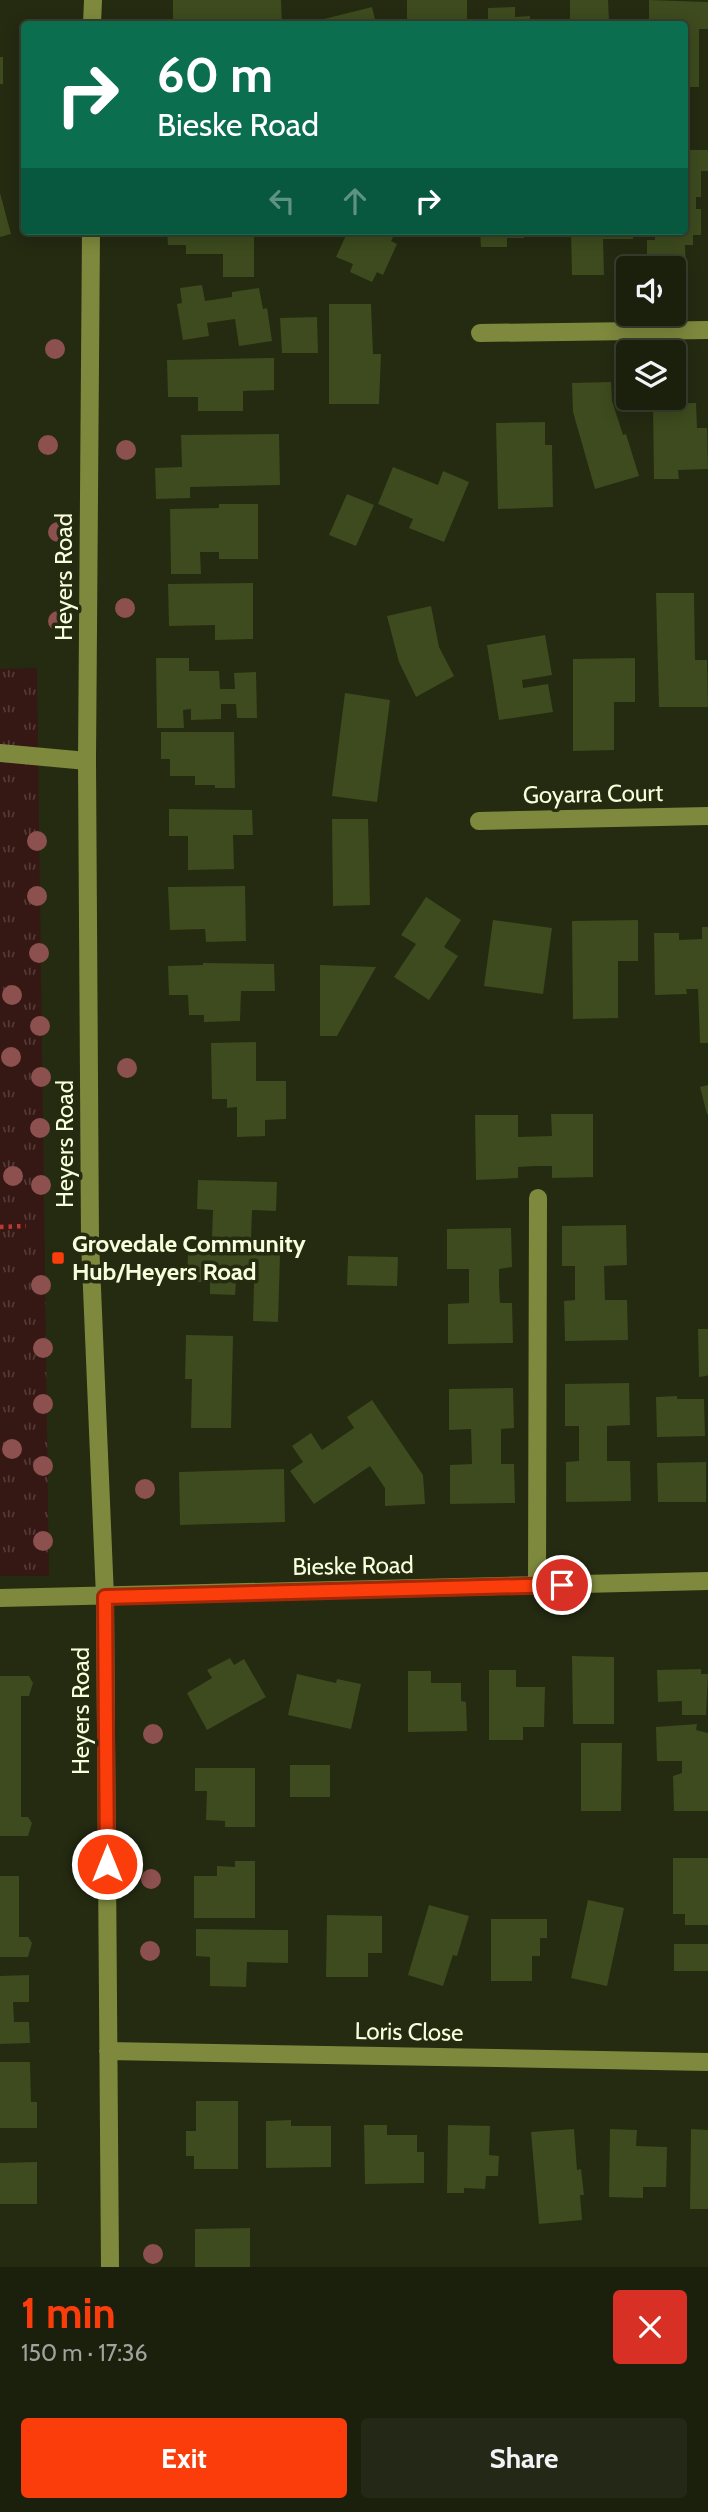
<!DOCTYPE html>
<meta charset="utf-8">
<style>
body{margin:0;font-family:Cabin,sans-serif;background:#242816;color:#f1f3f6;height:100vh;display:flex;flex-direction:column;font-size:26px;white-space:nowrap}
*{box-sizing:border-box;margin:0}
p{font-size:23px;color:#a0a39d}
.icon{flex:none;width:38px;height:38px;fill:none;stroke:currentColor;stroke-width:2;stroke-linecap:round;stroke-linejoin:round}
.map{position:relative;height:2267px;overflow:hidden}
.side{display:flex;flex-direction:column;background:#1b200d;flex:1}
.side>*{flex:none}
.top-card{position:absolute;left:21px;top:21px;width:667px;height:214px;border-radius:7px;box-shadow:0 4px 18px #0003,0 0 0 2px #393e2e;background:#0b6e4f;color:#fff;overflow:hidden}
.controls{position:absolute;left:616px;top:256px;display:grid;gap:14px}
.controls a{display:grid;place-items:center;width:70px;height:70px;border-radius:7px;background:#1b200d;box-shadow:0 4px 18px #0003,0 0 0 2px #393e2e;font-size:35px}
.pin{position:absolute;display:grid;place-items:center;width:60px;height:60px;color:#fff;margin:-30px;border:4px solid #fff;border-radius:50%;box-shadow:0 2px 7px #0007}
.me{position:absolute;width:77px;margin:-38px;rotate:0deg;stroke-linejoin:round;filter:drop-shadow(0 0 5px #0008)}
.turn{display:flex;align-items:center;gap:24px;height:147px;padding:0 21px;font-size:32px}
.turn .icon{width:91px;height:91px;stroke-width:2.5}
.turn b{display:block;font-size:49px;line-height:60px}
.lanes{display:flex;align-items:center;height:66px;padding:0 21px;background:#0003;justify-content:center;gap:35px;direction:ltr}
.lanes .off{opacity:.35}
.round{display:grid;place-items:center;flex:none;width:74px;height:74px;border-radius:7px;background:#242816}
.summary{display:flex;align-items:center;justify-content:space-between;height:119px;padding:0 21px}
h1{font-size:42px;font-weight:700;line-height:52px;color:#fb3d0b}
.cta{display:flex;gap:14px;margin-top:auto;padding:14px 21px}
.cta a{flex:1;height:80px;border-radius:7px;background:#fb3d0b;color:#fff;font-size:28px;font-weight:700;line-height:80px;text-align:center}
.cta a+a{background:#242816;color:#f1f3f6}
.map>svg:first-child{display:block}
</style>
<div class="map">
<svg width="708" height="2267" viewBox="0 0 708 2267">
<defs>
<pattern id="park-tufts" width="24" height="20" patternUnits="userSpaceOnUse" patternTransform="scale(1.75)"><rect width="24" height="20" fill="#351714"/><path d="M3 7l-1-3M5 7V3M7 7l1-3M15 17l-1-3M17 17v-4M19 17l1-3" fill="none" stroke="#533a36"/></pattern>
</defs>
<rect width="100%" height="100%" fill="#242b11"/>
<path fill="url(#park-tufts)" d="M37,668L49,1576H0V669Z"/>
<path fill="#3d4b1e" d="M173,0H281L282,24H183V19H173Z
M407,0H467V24H407Z
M570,0H608L609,21H626V24H570Z
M649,0L708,2V29H699V87H684V24H649Z
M372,7L376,24H321L320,20Z
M515,7V17L530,16V24H488V8Z
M0,57H3V84H0Z
M684,150H708V171H701V197H696V209H701V235H693V245H685L686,274H674V268H647V240H655V231H684Z
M0,193L11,234L0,237Z
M167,231H254V277H223V254H186V245H168Z
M348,231H396L391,241L397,244L383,275L377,272L372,282L350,272L353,264L336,257Z
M480,231H524V238H507V247H481Z
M571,231H633V239H603L604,275H572Z
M202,285L205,301L232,297V292L259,288L263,309L267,308L272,341L239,346L235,319L207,323L209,336L183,340L177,304L182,303L180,288Z
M329,304H371L373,354H381L379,404H329Z
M317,317L318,353H282L280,318Z
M274,358V390L243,391V411H198V397H168L167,360Z
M611,382L612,401L623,435L626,434L639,476L595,489L573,412L572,383Z
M696,403L697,428H707L708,469L678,470L679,479H654L653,404Z
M545,422V445H552L553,507L498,509L496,423Z
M279,434L280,485L190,487V498L156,499L155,468L182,467L181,435Z
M393,467L438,485L443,471L469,482L444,542L409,528L413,519L378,504Z
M347,494L374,505L356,546L329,535Z
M219,504H258V559H219V552H200L201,574H171L170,509L219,508Z
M253,583V639L215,640V625L169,626L168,584Z
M656,593H694L695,660H707L708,707H659Z
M431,606L439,647L454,676L416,697L399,662L387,616Z
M545,635L552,675L522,680L523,688L548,684L553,712L499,720L487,645Z
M156,658H189V671H219L220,689H235L234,673L256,672L257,718H237L236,704H221V719L191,720V709L183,710L184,728H157Z
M635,658V702H614V750L573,751V659Z
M345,693L390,700L377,802L332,796Z
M161,732H234L235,788H215V785H195V776H170V759H161Z
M169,809L252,810L253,835H233L234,869L188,870V836H169Z
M332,819H368L370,905L333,906Z
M245,886L246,941L206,942L205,929L170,930L168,887Z
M426,897L461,920L444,947L458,956L429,1000L394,977L416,944L401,935Z
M493,920L552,928L543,994L484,986Z
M638,920V961H618V1018L573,1019L572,921Z
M702,927H708V1043H700L698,989H686L687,994L655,995L654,933H679V940L702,939Z
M203,963L274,964L275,991H241L240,1021L204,1022V1015H189L188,995H169L168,966L203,965Z
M320,965L376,967L337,1036H320Z
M256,1042V1081H286V1119L265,1120V1136L237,1137V1107L227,1108V1099H212L211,1043Z
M708,1085V1114H707L700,1087Z
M551,1114H593V1177L552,1178V1166H535L518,1167V1178L476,1180L475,1115H518V1137L552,1136Z
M198,1180L277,1182L276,1211L252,1210L251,1240L212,1239L213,1210L197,1209Z
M626,1225L627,1265L604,1266L605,1300H627L628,1340L565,1341L564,1301L575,1300V1266H562V1226Z
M511,1228L512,1267L499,1269V1285L500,1303H512L513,1343L448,1344V1304L469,1303V1269H447V1229Z
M188,1252L280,1255L278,1322L253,1321L254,1282L236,1281L235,1295L210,1294V1282H187Z
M348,1256L398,1257L397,1286L347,1285Z
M698,1329H708V1375L706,1376L699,1377Z
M186,1335L233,1336L231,1428H191L192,1379H185Z
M629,1383L630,1425L607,1426V1461H630L631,1501L566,1502V1462L579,1461V1426H565V1384Z
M513,1388L514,1428L501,1429V1464H514L515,1503L450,1504V1465L472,1464L471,1429L449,1430V1389Z
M677,1396V1399H704L705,1436L657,1437L656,1397Z
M372,1400L423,1475L425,1504L385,1506V1488L370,1466L314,1504L290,1471L303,1462L292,1446L311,1433L322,1450L354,1428L347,1417Z
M706,1462V1502H658L657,1463Z
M284,1469L285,1522L180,1525L179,1472Z
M572,1656L614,1657V1724H573Z
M230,1658L234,1665L244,1659L266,1697L207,1730L187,1693L212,1678L207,1670Z
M701,1669V1674H708L706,1715H682V1701L658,1702L657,1670Z
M489,1670H516V1687H545L544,1727H523V1740H489Z
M408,1671H431V1683H461V1701L466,1702L467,1731L408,1732Z
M297,1674L336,1683L337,1679L361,1684L351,1729L288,1715Z
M0,1676H29L33,1683L29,1696H21V1817H28L32,1823L28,1836H0Z
M697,1724L696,1730L708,1733V1811H674L673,1776L682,1773V1761H657L656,1727Z
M581,1743H622L621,1811H581Z
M290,1765H330V1797H290Z
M195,1768H255V1827H225V1821L206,1820L207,1791H195Z
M673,1858H708V1925H685V1914H673Z
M235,1861H255V1918H194V1876H217V1866L235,1867Z
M0,1876H19V1937H28L32,1943L28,1957H0Z
M588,1900L624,1908L607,1986L571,1978Z
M429,1905L469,1916L457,1956L453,1955L443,1986L408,1975Z
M327,1915L382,1916V1953H368V1977H326Z
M491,1919H547V1938H540V1956H532V1981H491Z
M196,1929L288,1930V1963L247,1962L246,1987L210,1986V1957L196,1956Z
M674,1944H708V1971H674Z
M29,1975V2002H13L14,2022H29L30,2043L0,2044V1976Z
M0,2062H30L31,2102H37V2128H0Z
M196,2101H238V2169H194V2156H186V2131H196Z
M291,2120V2126H331V2167L266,2168V2121Z
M364,2125H387V2135H417V2152H424V2183L365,2184Z
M448,2125L490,2126L489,2155L499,2156L498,2176H486L485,2189L464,2188V2193H447Z
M574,2129L577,2170L581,2169L584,2195H580L582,2220L539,2224L531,2132Z
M610,2129L637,2130L636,2146L667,2147L666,2187H643V2198L609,2197Z
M691,2129L708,2130V2209H690Z
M37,2162V2204H0V2163Z
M250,2228V2267H195V2229Z"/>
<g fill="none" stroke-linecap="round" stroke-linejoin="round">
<path stroke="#bc3933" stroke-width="4.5" stroke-dasharray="3.5 5" stroke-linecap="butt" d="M0,1227L26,1226"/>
<path stroke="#7e893d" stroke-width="18" d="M92,24L93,0
M91,231L87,761L90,1241L105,1597L110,2267
M480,333L708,330
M0,753L87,761
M479,821L708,816
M537,1585L538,1198
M0,1598L708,1581
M108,2051L708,2062"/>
</g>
<g fill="#8c504e">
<circle cx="55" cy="349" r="10"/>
<circle cx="48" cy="445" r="10"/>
<circle cx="126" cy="450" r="10"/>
<circle cx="58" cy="532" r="10"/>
<circle cx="125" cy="608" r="10"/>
<circle cx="58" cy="621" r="10"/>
<circle cx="37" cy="841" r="10"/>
<circle cx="37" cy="896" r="10"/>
<circle cx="39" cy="953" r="10"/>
<circle cx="12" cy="995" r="10"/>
<circle cx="40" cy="1026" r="10"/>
<circle cx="11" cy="1057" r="10"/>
<circle cx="127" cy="1068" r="10"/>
<circle cx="41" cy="1077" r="10"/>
<circle cx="40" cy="1128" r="10"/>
<circle cx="13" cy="1176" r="10"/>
<circle cx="41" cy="1185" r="10"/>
<circle cx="41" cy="1285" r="10"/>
<circle cx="43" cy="1348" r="10"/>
<circle cx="43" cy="1404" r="10"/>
<circle cx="12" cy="1449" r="10"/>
<circle cx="43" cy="1466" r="10"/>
<circle cx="145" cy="1489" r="10"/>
<circle cx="43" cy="1541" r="10"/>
<circle cx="153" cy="1734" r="10"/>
<circle cx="151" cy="1879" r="10"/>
<circle cx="150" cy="1951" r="10"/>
<circle cx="153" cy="2254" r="10"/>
</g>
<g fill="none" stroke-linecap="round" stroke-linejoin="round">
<g stroke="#a32807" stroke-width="18">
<path id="route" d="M107,1864L105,1597L562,1585"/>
</g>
<use href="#route" stroke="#fb3d0b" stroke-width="12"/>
</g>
<rect fill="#fb3d0b" stroke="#242b11" stroke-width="2.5" x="51" y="1251" width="14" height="14" rx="3.5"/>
<g text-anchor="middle" stroke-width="7" stroke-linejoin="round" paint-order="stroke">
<g font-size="24" fill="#f7fedc" stroke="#242b11">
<text transform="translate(64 577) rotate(-90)" y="8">Heyers Road</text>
<text transform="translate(593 794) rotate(-1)" y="8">Goyarra Court</text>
<text transform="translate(65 1144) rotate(-90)" y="8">Heyers Road</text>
<text transform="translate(353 1566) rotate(-1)" y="8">Bieske Road</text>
<text transform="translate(81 1711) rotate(-90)" y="8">Heyers Road</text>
<text transform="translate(409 2032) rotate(1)" y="8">Loris Close</text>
</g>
<g font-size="24" font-weight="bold" fill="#f7fedc" stroke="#242b11" text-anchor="start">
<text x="72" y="1252">Grovedale Community<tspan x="72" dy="28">Hub/Heyers Road</tspan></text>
</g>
</g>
</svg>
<div class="controls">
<a><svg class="icon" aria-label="sound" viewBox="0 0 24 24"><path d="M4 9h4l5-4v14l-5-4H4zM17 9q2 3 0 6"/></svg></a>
<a><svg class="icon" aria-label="layers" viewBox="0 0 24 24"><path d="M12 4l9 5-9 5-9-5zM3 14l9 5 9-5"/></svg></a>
</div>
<div class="pin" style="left:562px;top:1585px;background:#d93025"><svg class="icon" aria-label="arrive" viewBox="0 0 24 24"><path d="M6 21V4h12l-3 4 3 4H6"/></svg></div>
<svg class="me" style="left:107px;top:1864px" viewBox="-20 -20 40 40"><circle r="17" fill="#fb3d0b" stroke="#fff" stroke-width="3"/><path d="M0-11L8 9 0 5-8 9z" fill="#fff"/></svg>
<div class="top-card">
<div class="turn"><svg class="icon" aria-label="right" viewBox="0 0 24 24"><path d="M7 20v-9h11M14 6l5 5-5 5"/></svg><div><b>60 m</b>Bieske Road</div></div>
<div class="lanes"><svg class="icon off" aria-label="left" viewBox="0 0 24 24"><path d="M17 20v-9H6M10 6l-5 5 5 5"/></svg><svg class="icon off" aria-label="ahead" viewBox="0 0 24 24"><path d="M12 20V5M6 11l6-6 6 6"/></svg><svg class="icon" aria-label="right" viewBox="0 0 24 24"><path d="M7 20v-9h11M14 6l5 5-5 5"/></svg></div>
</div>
</div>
<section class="side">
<div class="summary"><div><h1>1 min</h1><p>150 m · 17:36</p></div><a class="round" style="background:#d93025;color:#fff"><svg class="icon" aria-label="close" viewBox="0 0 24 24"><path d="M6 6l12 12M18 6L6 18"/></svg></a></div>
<div class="cta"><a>Exit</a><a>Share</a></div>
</section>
